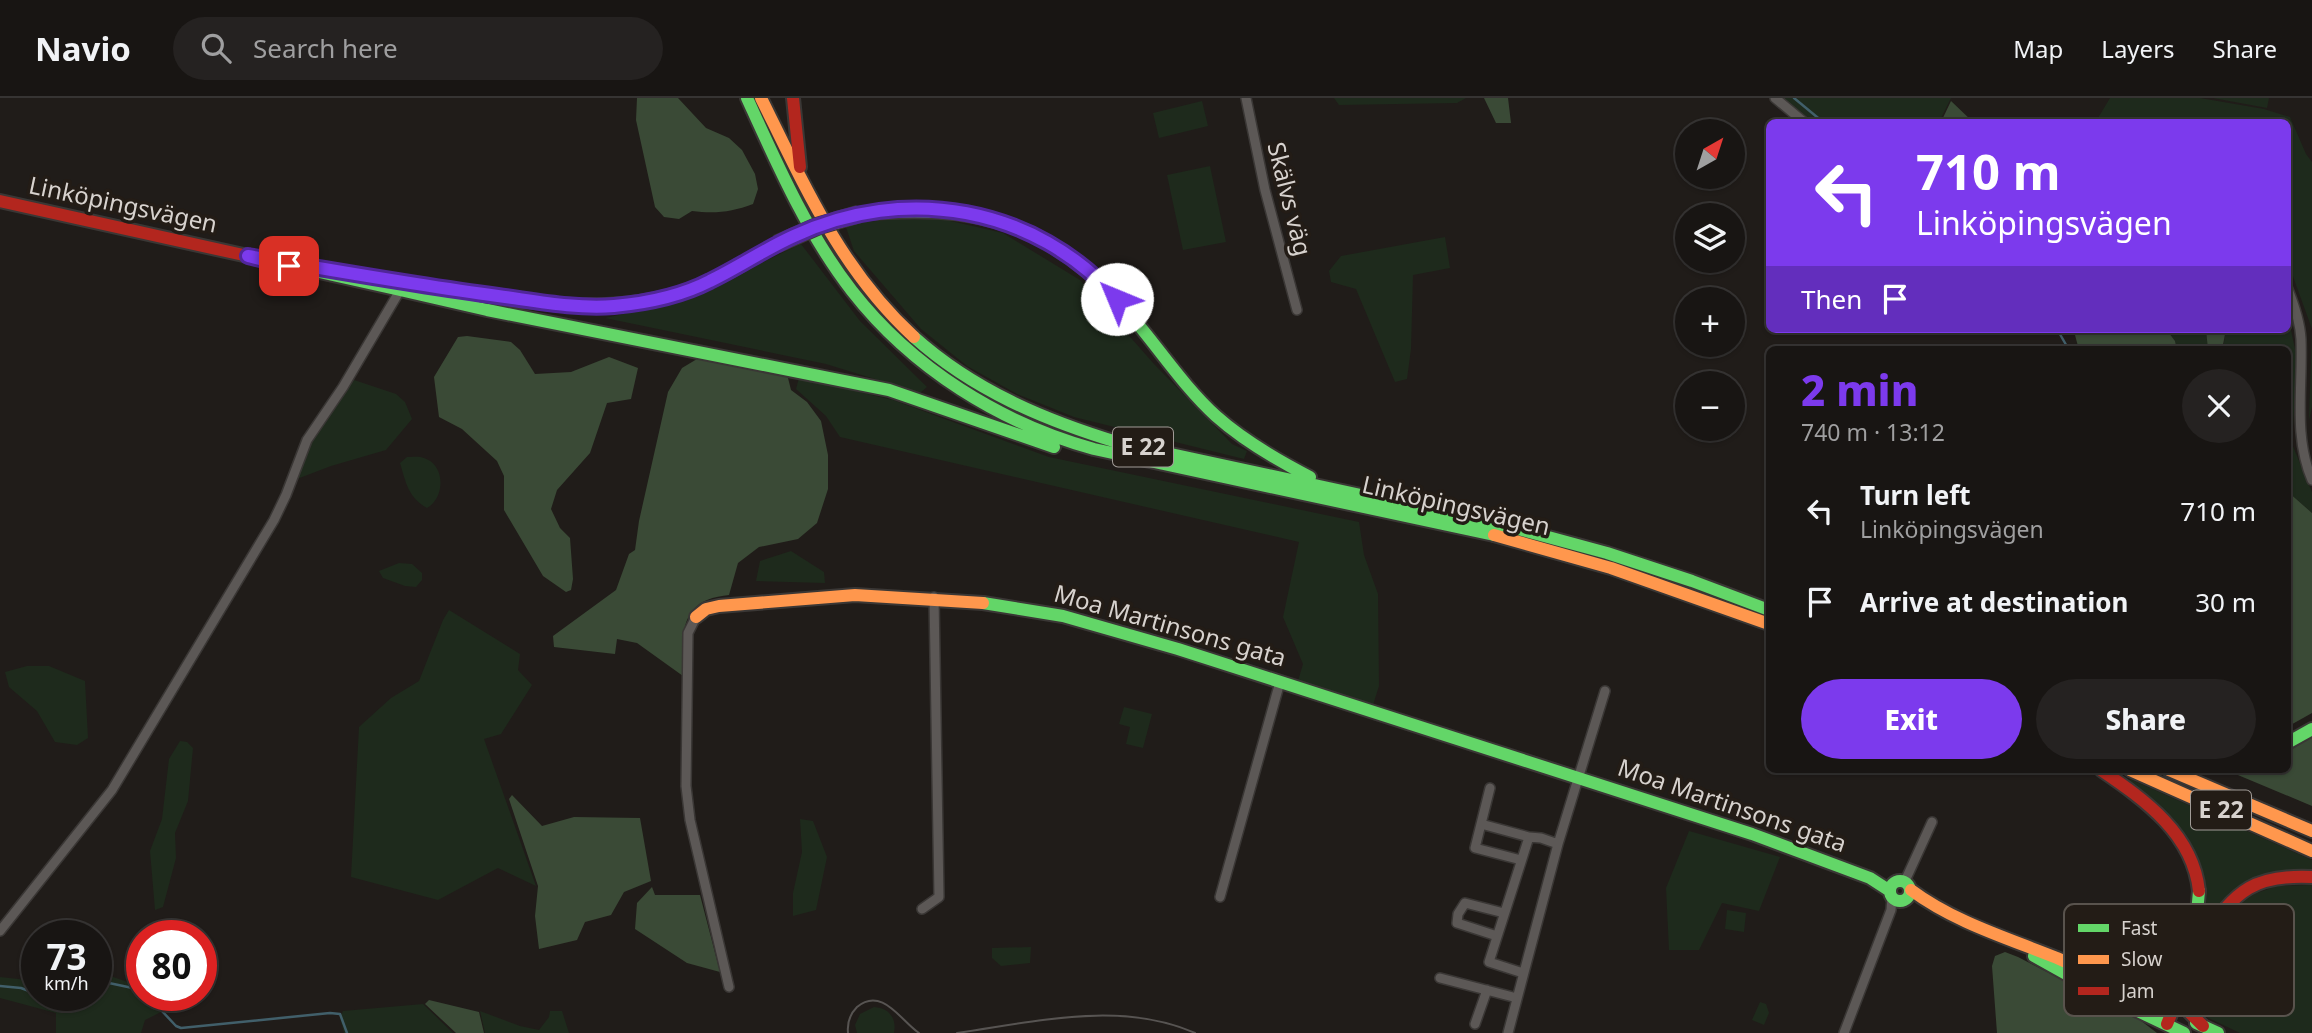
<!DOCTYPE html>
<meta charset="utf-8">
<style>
body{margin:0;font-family:"Noto Sans",sans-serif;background:#252221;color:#f1f3f6;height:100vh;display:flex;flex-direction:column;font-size:26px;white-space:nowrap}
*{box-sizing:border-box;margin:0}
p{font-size:23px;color:#9f9fa0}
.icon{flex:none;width:38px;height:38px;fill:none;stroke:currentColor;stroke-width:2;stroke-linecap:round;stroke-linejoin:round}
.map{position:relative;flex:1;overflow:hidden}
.details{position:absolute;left:1766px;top:248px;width:525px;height:427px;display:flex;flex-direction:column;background:#181513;border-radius:10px;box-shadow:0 2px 5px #0004,0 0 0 2px #363433}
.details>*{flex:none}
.guide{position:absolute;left:1766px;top:21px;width:525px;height:214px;border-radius:10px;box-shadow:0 2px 5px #0004,0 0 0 2px #363433;background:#7c3aed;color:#fff;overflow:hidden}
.needle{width:46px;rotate:39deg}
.fabs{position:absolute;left:1675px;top:21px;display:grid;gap:14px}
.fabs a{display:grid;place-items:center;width:70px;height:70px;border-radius:50%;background:#181513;box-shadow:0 2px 5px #0004,0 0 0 2px #363433;font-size:35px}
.speed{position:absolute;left:21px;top:822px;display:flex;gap:14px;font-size:35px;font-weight:700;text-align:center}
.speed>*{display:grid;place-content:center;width:91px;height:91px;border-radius:50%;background:#181513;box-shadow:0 2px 5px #0004,0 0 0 2px #363433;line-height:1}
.speed small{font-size:18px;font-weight:400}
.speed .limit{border:10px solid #d22;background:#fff;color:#111}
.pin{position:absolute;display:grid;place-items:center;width:60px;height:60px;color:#fff;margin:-30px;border-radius:14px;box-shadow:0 4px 10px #0006}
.me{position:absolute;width:77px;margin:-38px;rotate:315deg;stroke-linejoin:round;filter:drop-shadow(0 0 5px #0008)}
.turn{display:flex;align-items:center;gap:24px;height:147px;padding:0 35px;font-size:32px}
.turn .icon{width:91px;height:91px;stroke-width:2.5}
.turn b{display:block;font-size:49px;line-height:60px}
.then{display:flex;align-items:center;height:66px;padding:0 35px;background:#0003;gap:14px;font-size:26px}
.round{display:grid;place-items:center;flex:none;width:74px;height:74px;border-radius:37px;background:#252221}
.summary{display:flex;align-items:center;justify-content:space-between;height:119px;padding:0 35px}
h1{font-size:42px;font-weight:800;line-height:52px;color:#7c3aed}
.cta{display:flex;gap:14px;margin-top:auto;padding:14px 35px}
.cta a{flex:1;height:80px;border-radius:42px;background:#7c3aed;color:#fff;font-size:28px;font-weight:800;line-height:80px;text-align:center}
.cta a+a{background:#252221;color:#f1f3f6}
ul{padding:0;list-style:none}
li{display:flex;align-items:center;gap:21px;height:91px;padding:0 35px}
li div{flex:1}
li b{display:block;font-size:26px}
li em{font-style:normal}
header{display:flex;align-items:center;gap:42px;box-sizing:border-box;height:98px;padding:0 35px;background:#181513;border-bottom:2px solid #363433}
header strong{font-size:33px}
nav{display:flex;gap:38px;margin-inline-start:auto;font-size:24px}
.search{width:490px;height:63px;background:#252221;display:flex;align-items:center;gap:18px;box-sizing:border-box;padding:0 24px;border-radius:38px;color:#9f9fa0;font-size:26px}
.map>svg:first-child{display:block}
</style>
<header>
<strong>Navio</strong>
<div class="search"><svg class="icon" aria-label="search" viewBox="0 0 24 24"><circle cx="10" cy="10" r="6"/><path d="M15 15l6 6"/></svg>Search here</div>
<nav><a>Map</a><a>Layers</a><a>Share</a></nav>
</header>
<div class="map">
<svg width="2312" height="935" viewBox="0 0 2312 935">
<rect width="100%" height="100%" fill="#201c19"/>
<path fill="#1e2a1c" d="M1334,0H1466L1457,5L1339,7Z
M1783,0H1951L1939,24H1813Z
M2110,0H2200L2264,11L2290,19L2306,56L2312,64V309L2309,322L2312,231L2291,173L2287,169V24H2099L2098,20Z
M2213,0H2269L2267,10Z
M1202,3L1208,28L1159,40L1153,15Z
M1210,68L1226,144L1183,152L1167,77Z
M929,118L1003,135L1080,182L1154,266L1232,346L1247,353L1244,361L1074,319L1017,296L967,268L921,231L854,153L845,126Z
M1445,139L1450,170L1413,177L1411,251L1407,281L1395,284L1356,191L1331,184L1329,173L1341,158Z
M801,146L860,223L927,289L920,295L826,266L605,220L678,204Z
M2287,214L2297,260L2292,346L2312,394V415L2287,393V252H2223L2226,231H2287Z
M2166,231H2206L2208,252H2177L2175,243Z
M799,280L893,302L1049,359L1359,424L1364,457L1378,496L1379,588L1373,607L1298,583L1303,566L1283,519L1299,444L840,339L826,318L796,291Z
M354,282L396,296L405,304L412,321L386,352L331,368L297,381L311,340Z
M407,359C412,359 420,358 424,360C446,367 445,400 427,410C408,399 406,385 400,365Z
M791,453L824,474L825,485L756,483L760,463Z
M399,465L412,466L422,475V482L416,489L405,488L383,480L379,473Z
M449,512L520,556L518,572L532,587L501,636L484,641L536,788L498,770L438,802L351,779L359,629L391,600L419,583L443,522Z
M27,568H49L85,583L88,640L77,647L55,644L37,613L9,589L5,574Z
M1124,609L1152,616L1143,650L1126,646L1130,629L1119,626Z
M180,643L187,644L193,650L188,703L175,735L176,760L163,809L155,812L150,753L162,721L169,661Z
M2130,681L2312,762V774L2243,788L2173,903L2205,790L2128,683Z
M800,721L813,723L827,759L816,812L793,818V795L802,754Z
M1689,733L1780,759L1759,813L1722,805L1699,852H1669L1666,790Z
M2312,787V935H2240L2200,916L2192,907L2190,895L2222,828L2235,809L2254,796L2277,788Z
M1727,812L1746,815L1744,834L1725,831Z
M1031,849L1030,865L1001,868L992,860V850Z
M96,873L142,889V898H151L165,912L145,922L141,935H56V915L0,900V879L37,883V898H96Z
M1760,904L1766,906L1769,915L1764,927L1752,922Z
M423,906L453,935H344L340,920L343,913Z
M874,909C889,910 897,920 894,935H857L855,927L860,916Z
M480,913L520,928L539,932L549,919L550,913H562L569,935H485Z"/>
<path fill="#3a4a36" d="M637,0H678L706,30L729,40L742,52L755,76L758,91L753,106C732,114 715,116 692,113L679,121L664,119L655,109L636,22Z
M1484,0H1508L1511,25H1496Z
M1951,3L1973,24H1941Z
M2068,231H2166L2175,243L2177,252H2079L2075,237Z
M2206,231H2226L2222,252H2208Z
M467,238L511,244L520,252L535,276L571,274L609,259L638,270L631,301L607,305L590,355L557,392L551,411L560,430L570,440L573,481L571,492L566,494L543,478L504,412V378L497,363L462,331L439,319L434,279L458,239Z
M697,261L787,276L791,292L807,304L821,323L828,357V391L817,425L798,441L759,449L738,465L729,497C722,498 714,499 707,502C677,514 683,552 683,578L637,545L617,541L615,556L554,549L553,538L616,492L629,456L635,452L639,423L668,294L682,270Z
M2287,393L2312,415V615L2287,629Z
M2312,639V708L2226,672H2287V654Z
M512,697L542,728L574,719L640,720L651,783L624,794L611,817L585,824L577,842L539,851L535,818L538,788L509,701Z
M652,789L655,797H700L720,874L687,865L635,831L637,805Z
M2005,854L2018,859L2140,922L2157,935H1997L1992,868L1995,858Z
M429,902L479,914L484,935H456L425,906Z"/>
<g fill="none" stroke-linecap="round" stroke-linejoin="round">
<path stroke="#415f6a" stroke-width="2.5" d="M1794,0L1823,24
M2057,231L2069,252
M96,877L109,885L142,892
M0,888L21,890L37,896
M148,898L176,928L181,930L330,915L340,916L347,935"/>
<g stroke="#3a3735" stroke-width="12">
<path id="street" d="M1246,0L1265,92L1297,212
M1775,0L1804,24
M2287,189C2294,206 2300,223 2301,241C2303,288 2293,338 2312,382
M696,519L688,535L686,688L690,722L729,889
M1481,726L1490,690
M1521,762L1475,750L1481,726L1529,739
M1905,783L1932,724
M1220,799L1280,584
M922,811L939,799L934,499
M0,833L112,692L274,422L286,397L307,342L343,289L402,189
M1497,838L1457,825L1458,816L1465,805L1504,815
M1523,875L1489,864L1529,739L1541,740L1558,746
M1440,880L1517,900
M1475,926L1487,892
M1508,935L1558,746L1605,593
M1844,935L1891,812L1892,799"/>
</g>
<g stroke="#3a3735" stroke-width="16">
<path id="fast" d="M747,0C777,66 807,135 852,193C912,270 1000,325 1094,351L1494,437
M859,116C974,105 1048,123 1126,212C1157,247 1182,287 1216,318C1244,343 1277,362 1310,379
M248,158L400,192
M435,189C518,203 604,220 686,193C718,182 748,163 777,146
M400,192L487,212L889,292L1054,349
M914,239C973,292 1044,322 1120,345L1522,432L1607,455L1692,483L1769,512
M983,505L1063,518L1178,551L1752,736L1870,780L1890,793
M2287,645L2312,631
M1890 793a10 10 0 1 1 20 0a10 10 0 1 1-20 0Z
M2034,858L2102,896L2184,935
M2152,919C2173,878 2197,840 2199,793
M2196,925L2218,935"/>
</g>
<g stroke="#3a3735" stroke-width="16">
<path id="slow" d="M761,0C804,87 841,172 914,239
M1494,437L1611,470L1769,526
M696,519L706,511L719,508L855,497L983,505
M2130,672L2312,753
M2169,672L2312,733
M1911,792C1954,824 2007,840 2057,860C2093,876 2128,893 2164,910"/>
</g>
<g stroke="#3a3735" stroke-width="16">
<path id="jam" d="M793,0L800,69
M0,103L248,158
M2101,672C2145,702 2193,736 2199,793
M2180,897L2186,911L2203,928
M2167,926C2185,883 2207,815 2249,790C2268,779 2291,778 2312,779"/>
</g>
<use href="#street" stroke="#5c5856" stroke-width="9"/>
<use href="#fast" stroke="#63d668" stroke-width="12"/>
<use href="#slow" stroke="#ff974d" stroke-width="12"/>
<use href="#jam" stroke="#b3261e" stroke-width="12"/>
<path stroke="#575452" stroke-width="2" d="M848,935C847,925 850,916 857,909C882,888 901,923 919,935
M957,935C1035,924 1120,902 1195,935"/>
<g stroke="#3a3735" stroke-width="19" stroke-linecap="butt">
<path id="slow-bridge" d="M777,146L818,128L859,116"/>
</g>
<use href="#slow-bridge" stroke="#ff974d" stroke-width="16"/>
</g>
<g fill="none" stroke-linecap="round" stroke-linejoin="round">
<g stroke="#51269a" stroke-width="18">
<path id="route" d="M289,168L248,158C331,172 414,187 498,198C536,203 575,211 614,208C647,205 681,198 710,183C739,169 765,151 794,138C905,86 1035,108 1117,201"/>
</g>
<use href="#route" stroke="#7c3aed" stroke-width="12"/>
</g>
<g text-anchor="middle" stroke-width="7" stroke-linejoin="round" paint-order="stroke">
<g fill="#231c16" stroke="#a19b97" stroke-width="2">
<rect x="1113" y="329.5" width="60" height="39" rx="5"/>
<rect x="2191" y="692.5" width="60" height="39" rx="5"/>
</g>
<g font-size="23" font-weight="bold" fill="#d7d2ce">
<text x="1143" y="357">E 22</text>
<text x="2221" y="720">E 22</text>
</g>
<g font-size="24" fill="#d7d2ce" stroke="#231c16">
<text transform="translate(1289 101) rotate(76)" y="8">Skälvs väg</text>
<text transform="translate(123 107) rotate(12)" y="8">Linköpingsvägen</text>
<text transform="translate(1456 408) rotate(13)" y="8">Linköpingsvägen</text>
<text transform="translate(1170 528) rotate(16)" y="8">Moa Martinsons gata</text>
<text transform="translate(1732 708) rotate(19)" y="8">Moa Martinsons gata</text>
</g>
</g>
<rect x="2064" y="806" width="230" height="112" rx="10" fill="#231c16" stroke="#59534d" stroke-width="2"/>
<rect x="2078" y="826" width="31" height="8" fill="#63d668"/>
<rect x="2078" y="857" width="31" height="9" fill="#ff974d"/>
<rect x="2078" y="889" width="31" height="8" fill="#b3261e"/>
<g font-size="19" fill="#d7d2ce">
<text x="2121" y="837">Fast</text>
<text x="2121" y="868">Slow</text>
<text x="2121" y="900">Jam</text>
</g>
</svg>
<div class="fabs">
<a><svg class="needle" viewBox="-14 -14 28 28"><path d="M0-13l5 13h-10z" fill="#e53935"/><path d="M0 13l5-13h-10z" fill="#9f9fa0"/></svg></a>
<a><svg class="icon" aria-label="layers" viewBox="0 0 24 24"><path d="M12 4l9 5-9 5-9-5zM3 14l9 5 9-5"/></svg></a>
<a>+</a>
<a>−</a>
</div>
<div class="speed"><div>73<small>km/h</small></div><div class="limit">80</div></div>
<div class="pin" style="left:289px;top:168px;background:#d93025"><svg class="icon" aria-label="arrive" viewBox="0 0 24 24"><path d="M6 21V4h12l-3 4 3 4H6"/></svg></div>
<svg class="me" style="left:1117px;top:201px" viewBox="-20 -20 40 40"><circle r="19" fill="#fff"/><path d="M0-13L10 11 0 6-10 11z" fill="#7c3aed"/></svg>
<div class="guide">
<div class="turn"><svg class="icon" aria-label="left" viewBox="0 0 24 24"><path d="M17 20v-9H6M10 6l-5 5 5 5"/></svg><div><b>710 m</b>Linköpingsvägen</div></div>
<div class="then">Then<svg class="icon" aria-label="arrive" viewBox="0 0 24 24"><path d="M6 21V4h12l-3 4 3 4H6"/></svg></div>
</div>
<section class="details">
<div class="summary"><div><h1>2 min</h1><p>740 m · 13:12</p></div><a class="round"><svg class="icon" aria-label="close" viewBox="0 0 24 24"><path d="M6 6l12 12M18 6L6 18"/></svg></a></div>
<ul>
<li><svg class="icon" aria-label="left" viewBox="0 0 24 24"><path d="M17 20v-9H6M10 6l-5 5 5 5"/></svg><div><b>Turn left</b><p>Linköpingsvägen</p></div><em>710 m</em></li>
<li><svg class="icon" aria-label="arrive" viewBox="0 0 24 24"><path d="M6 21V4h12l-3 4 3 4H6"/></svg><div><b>Arrive at destination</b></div><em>30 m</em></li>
</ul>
<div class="cta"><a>Exit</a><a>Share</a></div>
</section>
</div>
